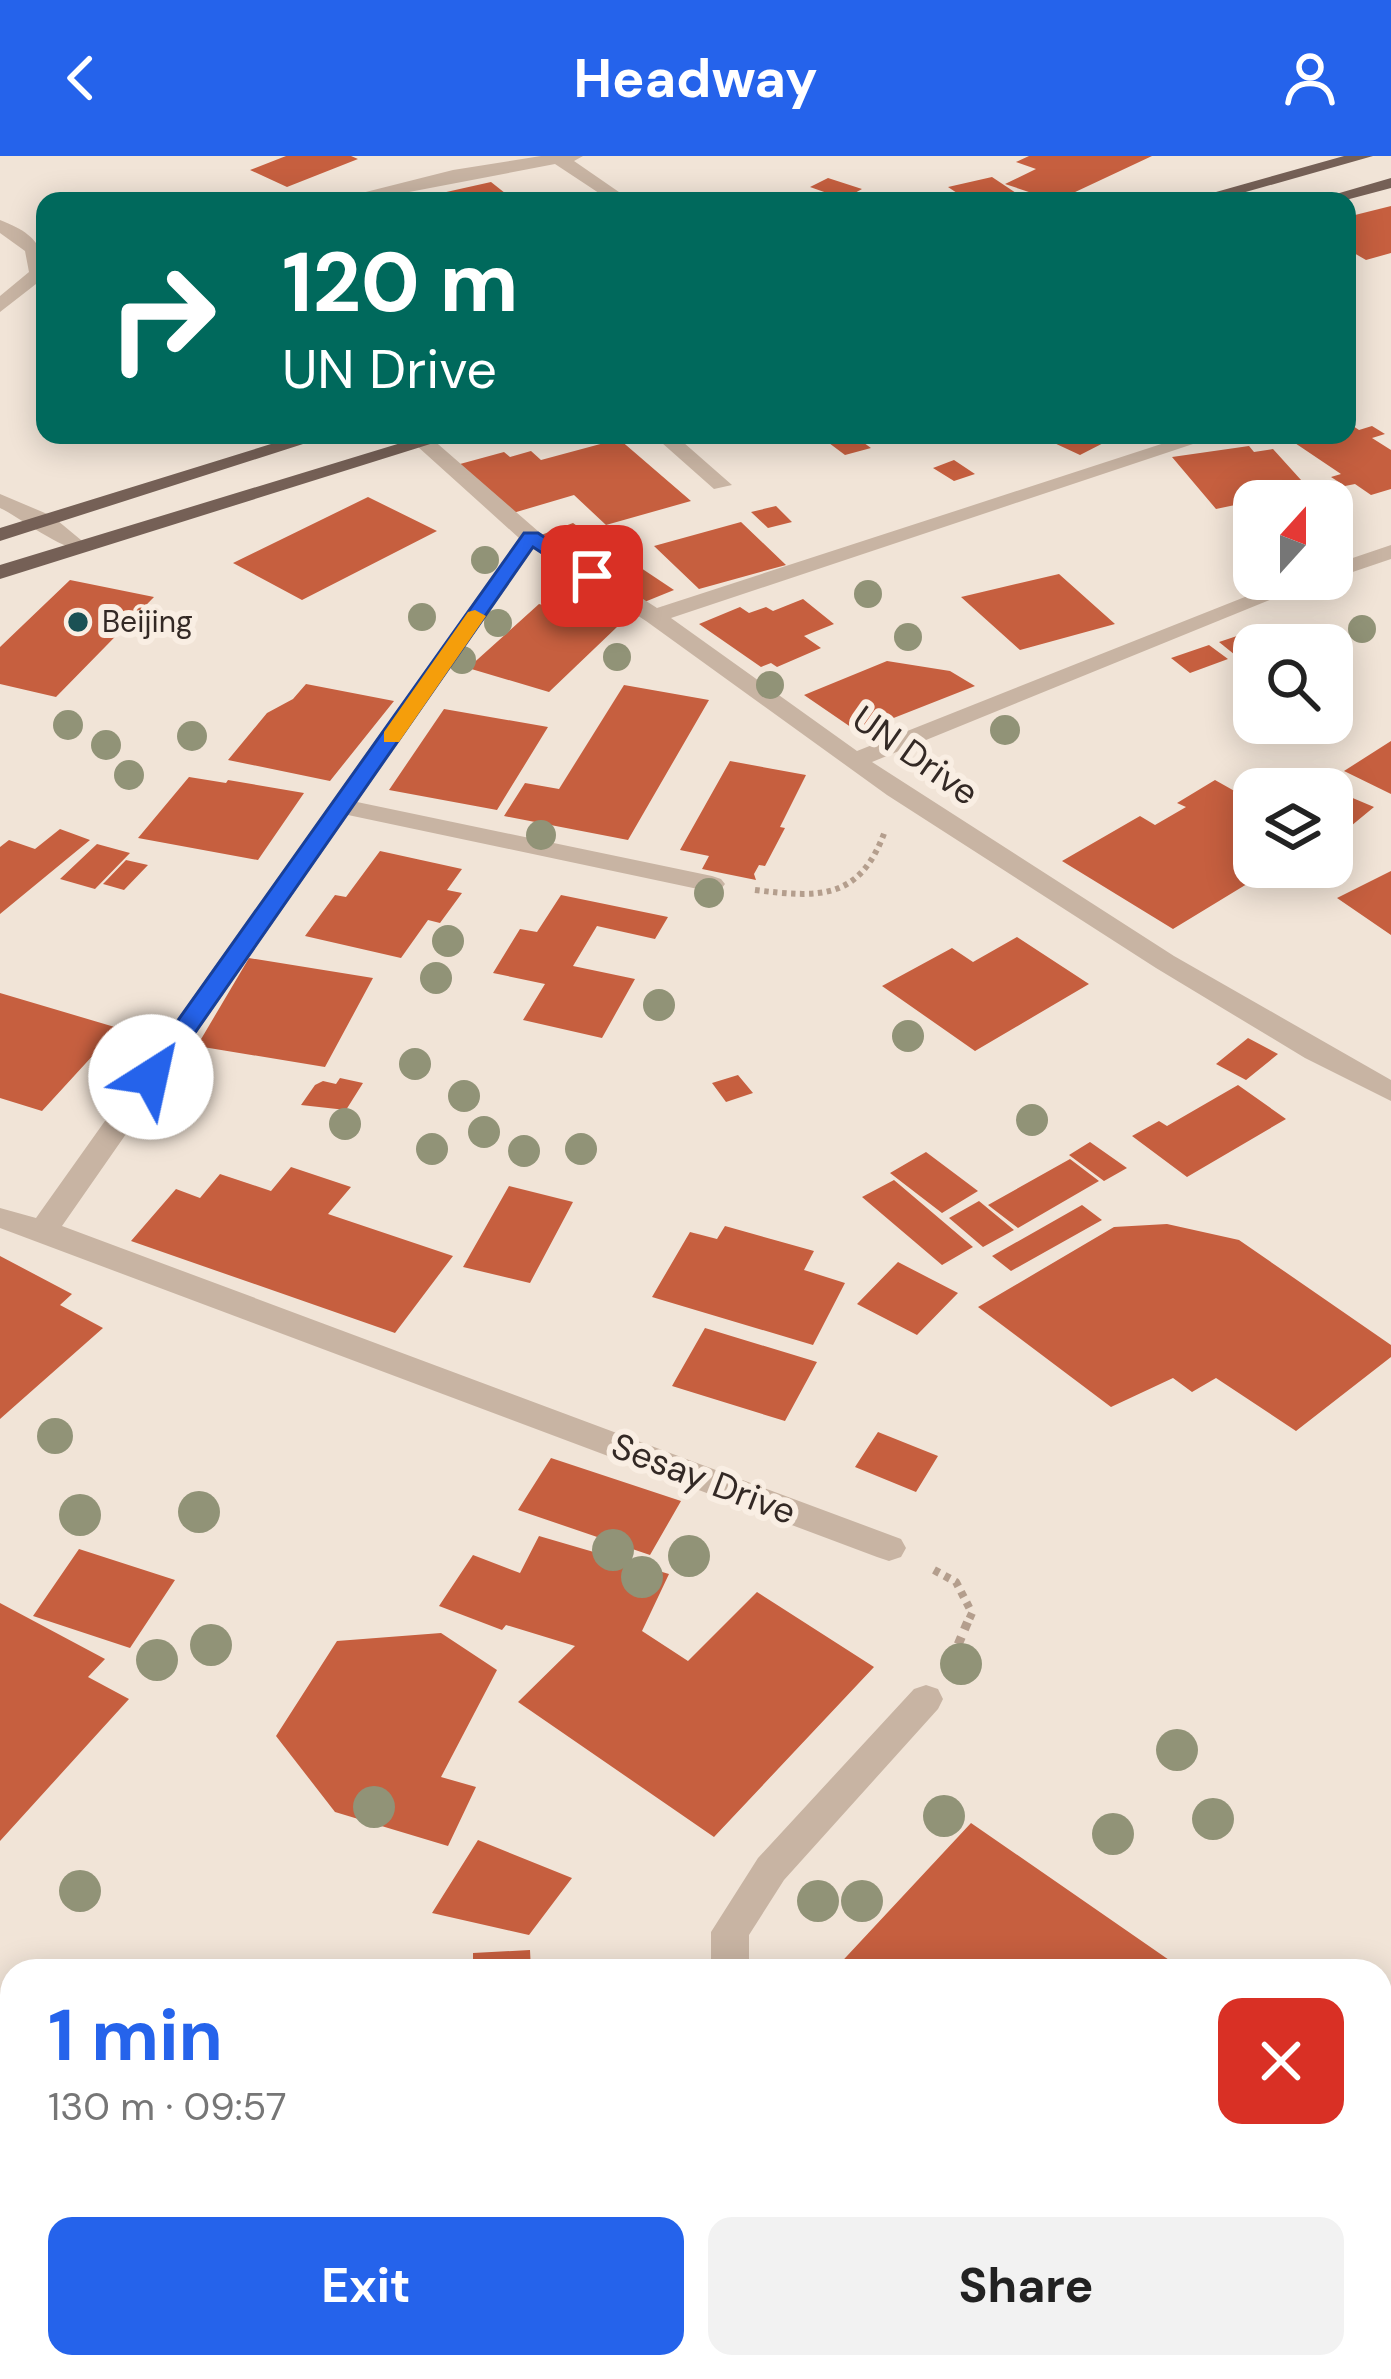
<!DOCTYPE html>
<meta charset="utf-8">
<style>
body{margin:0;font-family:"DM Sans",sans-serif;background:#f2f2f2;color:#222;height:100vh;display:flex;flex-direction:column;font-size:45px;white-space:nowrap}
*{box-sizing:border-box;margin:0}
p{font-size:39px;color:#767676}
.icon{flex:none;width:66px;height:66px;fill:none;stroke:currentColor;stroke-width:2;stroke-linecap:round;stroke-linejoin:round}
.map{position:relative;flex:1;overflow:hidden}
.panel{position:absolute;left:0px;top:1803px;width:1392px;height:420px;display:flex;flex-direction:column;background:#fff;border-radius:36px 36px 0 0;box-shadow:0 6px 30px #0003}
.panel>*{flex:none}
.guide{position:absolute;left:36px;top:36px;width:1320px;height:252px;border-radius:24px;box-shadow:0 6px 30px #0003;background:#00695c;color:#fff;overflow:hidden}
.needle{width:78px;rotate:21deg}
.fabs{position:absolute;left:1233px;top:324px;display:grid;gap:24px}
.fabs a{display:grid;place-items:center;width:120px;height:120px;border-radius:24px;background:#fff;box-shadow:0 6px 30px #0003;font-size:60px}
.pin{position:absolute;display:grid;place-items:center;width:102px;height:102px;color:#fff;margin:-51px;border-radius:24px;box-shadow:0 6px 18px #0006}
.me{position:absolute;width:132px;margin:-66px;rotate:35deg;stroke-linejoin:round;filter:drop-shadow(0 0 9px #0008)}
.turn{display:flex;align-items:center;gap:42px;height:252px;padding:0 48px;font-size:54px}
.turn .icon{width:156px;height:156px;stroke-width:2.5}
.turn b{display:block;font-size:84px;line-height:102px}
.round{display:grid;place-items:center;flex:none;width:126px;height:126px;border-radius:24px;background:#f2f2f2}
.summary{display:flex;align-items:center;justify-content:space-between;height:204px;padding:0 48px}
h1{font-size:72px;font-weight:700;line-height:90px;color:#2563eb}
.button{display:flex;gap:24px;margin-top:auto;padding:24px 48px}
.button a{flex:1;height:138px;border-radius:24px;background:#2563eb;color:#fff;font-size:48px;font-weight:700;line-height:138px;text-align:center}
.button a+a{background:#f2f2f2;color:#222}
header{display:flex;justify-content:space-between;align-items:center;height:156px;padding:0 48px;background:#2563eb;color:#fff;font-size:54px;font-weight:700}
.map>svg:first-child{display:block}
</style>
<header><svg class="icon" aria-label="back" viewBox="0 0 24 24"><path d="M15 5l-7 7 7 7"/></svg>Headway<svg class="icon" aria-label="person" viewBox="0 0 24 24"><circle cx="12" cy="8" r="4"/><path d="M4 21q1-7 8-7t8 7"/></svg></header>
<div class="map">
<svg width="1391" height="2223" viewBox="0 0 1391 2223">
<rect width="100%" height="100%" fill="#f1e4d7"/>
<path fill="#c65f3f" d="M286,0H351L358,3L287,31L250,14Z
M1029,0H1152L1056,45L1005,28L1036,13L1016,6Z
M992,21L1016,37L969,45L948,31Z
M828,22L862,33L844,43L810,31Z
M491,26L515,45H415V43Z
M1391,50V97L1366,104L1347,93V61Z
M1347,266L1359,274L1372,270L1385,278L1372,282L1391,294V333L1371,339L1355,328L1345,330L1331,321L1341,318L1283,279H1347Z
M853,279L871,292L845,299L821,281Z
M1037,279H1119L1080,299Z
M619,283L691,345L606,369L574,339L513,357L460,308L504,296L510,301L531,295L541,304Z
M1249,290L1254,296L1273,293L1320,345H1254L1216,353L1172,301Z
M954,304L975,318L954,325L933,312Z
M368,341L437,375L302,444L233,407Z
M776,350L792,366L768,372L751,356Z
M741,366L786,409L699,433L654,390Z
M573,367L580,372L593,369L623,400L674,434L642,447L541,379Z
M1059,418L1115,468L1020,494L961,441Z
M70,424L154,441L56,541L0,528V491Z
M803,443L834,468L804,480L821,492L777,511L771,507L761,511L699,468L740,451L749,457L766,451L773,455Z
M539,448L617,471L549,536L468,512Z
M1267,470L1289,486L1254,489V498L1240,503L1219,486Z
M1209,489L1228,503L1190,517L1171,502Z
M887,505L950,515L975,530L858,576L804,539Z
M306,528L394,545L330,625L228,604L267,557L293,543Z
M624,529L709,544L628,684L504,660L525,627L559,633Z
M444,553L548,571L497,654L389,634Z
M1391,585V638L1344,615Z
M730,605L806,619L780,671L785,672L765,710L759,709L754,718L756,724L702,713L709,700L680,694Z
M189,621L226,627L228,624L304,637L258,704L138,682Z
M1215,624L1254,646V711H1275L1173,773L1062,705L1140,660L1155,669L1186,651L1177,647Z
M1332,633L1336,635L1374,651L1351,670L1332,662Z
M60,673L90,684L0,758V691L9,684L35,693Z
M97,688L130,697L95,733L60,723Z
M380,695L462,713L447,734L462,737L440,767L428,764L401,802L305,780L335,739L346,741Z
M126,704L148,709L124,734L103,728Z
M1391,715V779L1337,742Z
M561,739L668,761L655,783L597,770L573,810L635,823L602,882L523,864L545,828L493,817L520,773L537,776Z
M1017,781L1089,828L975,895L882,830L952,792L973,806Z
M249,802L373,822L325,911L197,890Z
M0,837L118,872L42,955L0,942Z
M1248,882L1278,898L1246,924L1216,908Z
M738,919L753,937L726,946L712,927Z
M340,922L363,927L346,954L301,949L315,929L323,925L336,928Z
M1238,929L1286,963L1187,1021L1132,980L1159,965L1167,970Z
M1090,986L1127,1012L1104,1025L1069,999Z
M926,996L978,1035L942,1057L890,1017Z
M1070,1003L1099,1025L1018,1072L988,1049Z
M291,1011L351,1031L328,1058L453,1100L395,1177L131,1085L176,1033L200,1042L220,1018L271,1035Z
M894,1024L973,1091L942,1109L862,1041Z
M509,1030L573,1046L530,1127L463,1111Z
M979,1045L1014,1074L983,1091L949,1062Z
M1082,1049L1102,1064L1011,1115L992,1100Z
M1167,1068L1239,1084L1391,1189V1201L1296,1275L1216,1222L1192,1236L1173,1222L1111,1251L978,1151L1114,1071Z
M725,1070L814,1095L804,1114L845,1127L813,1189L652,1141L690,1076L717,1083Z
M0,1100L72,1138L60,1149L103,1172L0,1263Z
M898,1106L958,1137L917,1179L857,1148Z
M705,1172L817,1206L785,1265L672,1230Z
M878,1276L938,1300L916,1336L855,1311Z
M551,1302L681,1345L650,1399L518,1354Z
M539,1380L669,1418L642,1475L688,1505L757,1436L874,1511L714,1681L518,1546L575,1490L506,1469L502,1474L439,1450L473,1399L520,1417Z
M79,1393L175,1424L130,1492L33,1460Z
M0,1447L105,1503L88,1521L129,1543L0,1685Z
M441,1477L497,1514L441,1621L476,1631L448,1690L335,1656L276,1580L337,1485Z
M971,1667L1185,1815H833Z
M478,1684L572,1722L529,1779L432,1757Z
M530,1794L531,1815H473V1797Z
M1380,1994L1391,2003V2034L1380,2046Z
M0,2064H12V2211H82L80,2223H0Z
M357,2211H533V2223H356Z
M1164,2211H1290L1308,2223H1159Z"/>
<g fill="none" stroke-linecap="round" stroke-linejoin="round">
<path stroke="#b49e8d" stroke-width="6" stroke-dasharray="4.5 4.5" stroke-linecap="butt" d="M755,734C820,742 860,744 885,675"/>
<path stroke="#b49e8d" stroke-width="8" stroke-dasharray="6 6" stroke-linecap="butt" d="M934,1414L956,1426L972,1457L967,1468"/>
<path stroke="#b49e8d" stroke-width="9" stroke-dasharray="8 8" stroke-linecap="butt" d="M952,1503L968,1465"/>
<path fill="#c8b4a3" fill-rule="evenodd" d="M0,64C31,76 45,88 45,121L0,156V140L29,116L25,95L0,77Z
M653,279H675L732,329L714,333Z
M0,338L52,360L87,389L84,394C64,396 21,362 0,352Z"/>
<path fill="#c8b4a3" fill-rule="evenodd" d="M541,0H583L574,5L632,45H611L555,8L362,45H330L453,14Z
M1189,279H1220L671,462L857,595L1290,423H1321L872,606L1174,800L1391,924V945L1305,902L1156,812L887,639L646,465L534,392L357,646L712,720L721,723L725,728L721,733L712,736L348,659L62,1070L901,1383L906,1392L901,1401L889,1405L877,1401L0,1072V1052L36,1062L519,382L417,290V282H431L539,376L657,452Z
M1391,389V403L1332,423V409Z
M926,1529L938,1533L943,1543L938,1553L784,1724L749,1779V1815H711V1776L758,1702L914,1533Z
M778,2211H820V2223H778Z"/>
<path fill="#756056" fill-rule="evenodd" d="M1344,0H1373L1214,45H1184Z
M1391,22V32L1342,45H1312Z
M300,279H331L0,385V372Z
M427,279H459L0,423V409Z"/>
</g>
<g fill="#919377">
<circle cx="485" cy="404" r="14"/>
<circle cx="868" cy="438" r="14"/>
<circle cx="422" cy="461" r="14"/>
<circle cx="498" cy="467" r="14"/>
<circle cx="1362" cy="473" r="14"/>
<circle cx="908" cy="481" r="14"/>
<circle cx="617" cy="501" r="14"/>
<circle cx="462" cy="504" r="14"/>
<circle cx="770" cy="529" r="14"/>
<circle cx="68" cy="569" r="15"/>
<circle cx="1005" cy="574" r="15"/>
<circle cx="192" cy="580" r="15"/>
<circle cx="106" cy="589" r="15"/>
<circle cx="129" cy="619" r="15"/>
<circle cx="541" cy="679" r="15"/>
<circle cx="709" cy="737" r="15"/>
<circle cx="448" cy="785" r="16"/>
<circle cx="436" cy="822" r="16"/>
<circle cx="659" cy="849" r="16"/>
<circle cx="908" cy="880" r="16"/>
<circle cx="415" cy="908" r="16"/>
<circle cx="464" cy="940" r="16"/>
<circle cx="1032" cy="964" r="16"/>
<circle cx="345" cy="968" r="16"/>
<circle cx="484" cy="976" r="16"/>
<circle cx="432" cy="993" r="16"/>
<circle cx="581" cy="993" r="16"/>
<circle cx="524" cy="995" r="16"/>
<circle cx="55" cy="1280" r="18"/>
<circle cx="199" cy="1356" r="21"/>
<circle cx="80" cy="1359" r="21"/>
<circle cx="613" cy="1394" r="21"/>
<circle cx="689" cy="1400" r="21"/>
<circle cx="642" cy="1421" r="21"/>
<circle cx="211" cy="1489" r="21"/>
<circle cx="157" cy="1504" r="21"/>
<circle cx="961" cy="1508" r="21"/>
<circle cx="1177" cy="1594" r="21"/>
<circle cx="374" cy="1651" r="21"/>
<circle cx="944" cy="1660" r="21"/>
<circle cx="1213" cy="1663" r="21"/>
<circle cx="1113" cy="1678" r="21"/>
<circle cx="80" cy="1735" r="21"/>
<circle cx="818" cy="1745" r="21"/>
<circle cx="862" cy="1745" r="21"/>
</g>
<path fill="#2563eb" stroke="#184099" stroke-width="3" d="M524,377H538L602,420L585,425L533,391L160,927H142L138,921L142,915Z"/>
<path fill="#f59e0b" d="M475,454L486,460L399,586H384V576L468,456Z"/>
<circle fill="#1b5154" stroke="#f9eee3" stroke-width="4.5" cx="78" cy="466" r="12"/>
<g text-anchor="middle" stroke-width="12" stroke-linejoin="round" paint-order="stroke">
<g font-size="30" fill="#332925" stroke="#f9eee3" text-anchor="start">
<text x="102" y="476">Beijing</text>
</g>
<g font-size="36" fill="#332925" stroke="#f9eee3">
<text transform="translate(916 599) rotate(35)" y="13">UN Drive</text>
<text transform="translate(704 1322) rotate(21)" y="13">Sesay Drive</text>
</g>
</g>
</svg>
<div class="fabs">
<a><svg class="needle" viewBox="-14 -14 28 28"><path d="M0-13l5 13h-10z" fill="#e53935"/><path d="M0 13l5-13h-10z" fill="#767676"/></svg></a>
<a><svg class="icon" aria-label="search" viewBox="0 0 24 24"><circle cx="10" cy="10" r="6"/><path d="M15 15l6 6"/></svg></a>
<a><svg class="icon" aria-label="layers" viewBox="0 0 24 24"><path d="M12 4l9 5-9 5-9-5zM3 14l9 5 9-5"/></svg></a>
</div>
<div class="pin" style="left:592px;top:420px;background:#d93025"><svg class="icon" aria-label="arrive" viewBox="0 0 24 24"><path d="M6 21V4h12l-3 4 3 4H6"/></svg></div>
<svg class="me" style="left:151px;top:921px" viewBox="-20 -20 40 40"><circle r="19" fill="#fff"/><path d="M0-13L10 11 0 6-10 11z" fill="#2563eb"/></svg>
<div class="guide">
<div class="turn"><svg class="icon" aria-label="right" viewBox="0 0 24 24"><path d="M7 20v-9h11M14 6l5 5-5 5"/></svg><div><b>120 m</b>UN Drive</div></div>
</div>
<section class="panel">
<div class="summary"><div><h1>1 min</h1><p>130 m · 09:57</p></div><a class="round" style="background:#d93025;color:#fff"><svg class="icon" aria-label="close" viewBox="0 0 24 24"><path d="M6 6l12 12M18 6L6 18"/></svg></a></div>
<div class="button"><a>Exit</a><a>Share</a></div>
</section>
</div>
